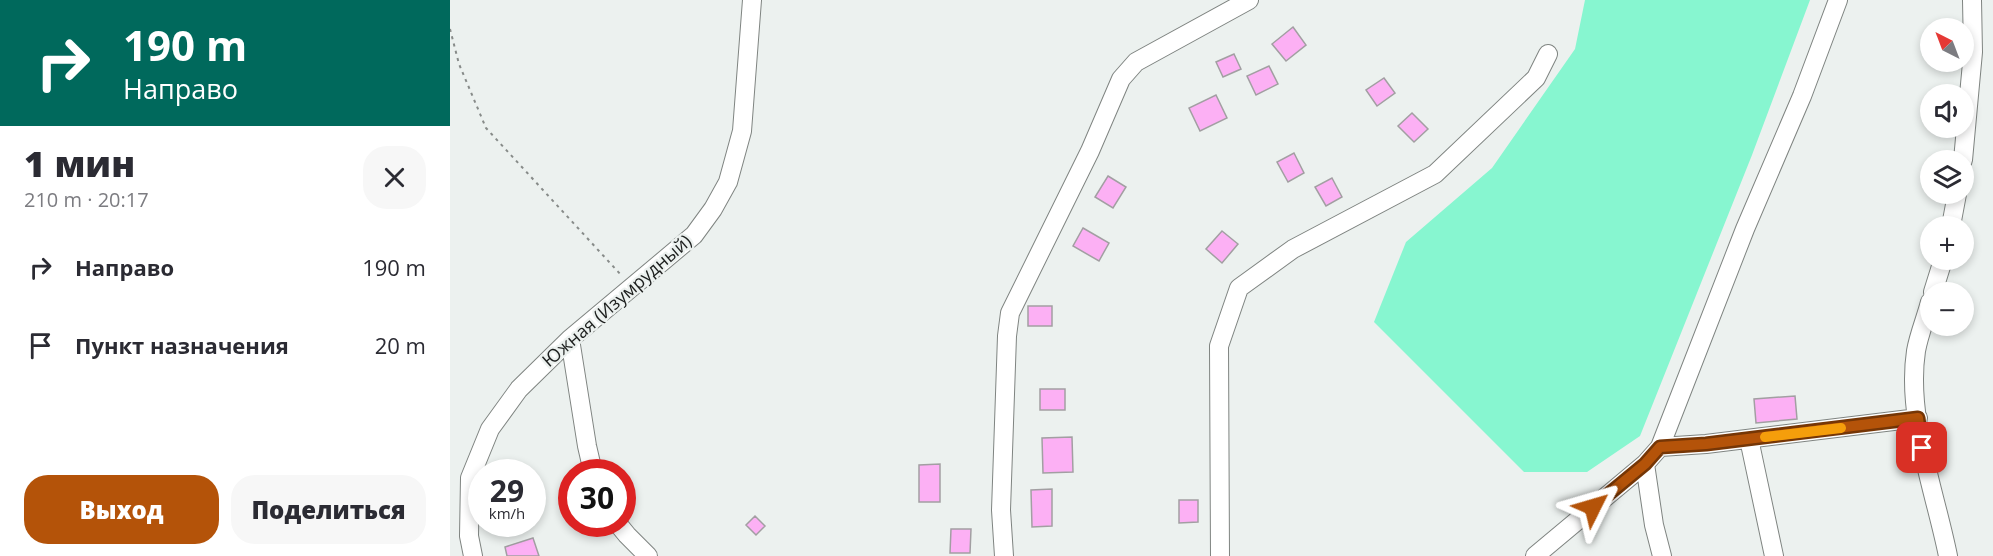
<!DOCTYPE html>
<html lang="ru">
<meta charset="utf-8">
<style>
body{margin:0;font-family:"Open Sans",sans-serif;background:#f7f7f7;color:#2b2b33;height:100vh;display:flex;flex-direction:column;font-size:22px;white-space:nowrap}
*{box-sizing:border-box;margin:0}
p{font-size:20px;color:#7c7c81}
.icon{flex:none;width:33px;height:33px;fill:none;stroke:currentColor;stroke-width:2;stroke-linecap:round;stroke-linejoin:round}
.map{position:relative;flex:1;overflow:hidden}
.details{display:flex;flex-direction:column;background:#fff;width:450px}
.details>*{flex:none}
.banner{background:#00695c;color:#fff;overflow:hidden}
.needle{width:39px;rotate:318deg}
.buttons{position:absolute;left:1470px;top:18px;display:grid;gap:12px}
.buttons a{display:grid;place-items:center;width:54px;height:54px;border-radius:50%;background:#fff;box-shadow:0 3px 9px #0003;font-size:30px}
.speed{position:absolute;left:18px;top:459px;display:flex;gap:12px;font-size:30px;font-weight:700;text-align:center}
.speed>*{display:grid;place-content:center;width:78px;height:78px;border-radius:50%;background:#fff;box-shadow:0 3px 9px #0003;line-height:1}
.speed small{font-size:15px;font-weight:400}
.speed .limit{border:9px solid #d22;background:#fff;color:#111}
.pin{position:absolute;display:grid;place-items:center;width:51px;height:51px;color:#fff;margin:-26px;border-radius:12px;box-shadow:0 3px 9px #0006}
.me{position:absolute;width:66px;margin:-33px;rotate:50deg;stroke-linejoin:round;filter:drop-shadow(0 0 4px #0008)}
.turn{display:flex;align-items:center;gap:21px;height:126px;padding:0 24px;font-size:27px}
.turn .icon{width:78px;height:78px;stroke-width:2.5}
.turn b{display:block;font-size:42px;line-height:51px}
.round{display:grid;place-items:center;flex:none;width:63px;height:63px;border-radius:24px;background:#f7f7f7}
.summary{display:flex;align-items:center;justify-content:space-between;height:102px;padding:0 24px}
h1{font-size:36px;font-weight:800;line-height:45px}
.cta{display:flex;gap:12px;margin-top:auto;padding:12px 24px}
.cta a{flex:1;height:69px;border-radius:24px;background:#b45309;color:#fff;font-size:24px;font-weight:800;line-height:69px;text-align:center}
.cta a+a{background:#f7f7f7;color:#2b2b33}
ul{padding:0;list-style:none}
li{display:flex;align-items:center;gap:18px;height:78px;padding:0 24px}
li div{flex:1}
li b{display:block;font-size:22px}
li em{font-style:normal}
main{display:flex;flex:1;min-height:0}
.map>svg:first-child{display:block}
</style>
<main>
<section class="details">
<div class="banner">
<div class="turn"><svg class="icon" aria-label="right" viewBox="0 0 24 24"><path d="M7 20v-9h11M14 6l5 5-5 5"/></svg><div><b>190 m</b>Направо</div></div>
</div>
<div class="summary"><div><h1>1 мин</h1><p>210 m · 20:17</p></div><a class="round"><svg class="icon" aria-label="close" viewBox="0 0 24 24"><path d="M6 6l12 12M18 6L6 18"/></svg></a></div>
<ul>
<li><svg class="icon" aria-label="right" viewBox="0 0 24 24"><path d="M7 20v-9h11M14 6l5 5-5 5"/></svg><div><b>Направо</b></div><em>190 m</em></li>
<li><svg class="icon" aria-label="arrive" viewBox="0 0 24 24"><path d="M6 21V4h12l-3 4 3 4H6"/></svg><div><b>Пункт назначения</b></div><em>20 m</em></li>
</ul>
<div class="cta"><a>Выход</a><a>Поделиться</a></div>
</section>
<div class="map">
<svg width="1543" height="556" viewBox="0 0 1543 556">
<rect width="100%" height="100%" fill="#ecf1ef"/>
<path fill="#87f6d0" d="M1135,0H1360L1302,155L1190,436L1137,472H1074L924,322L956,242L1042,168L1125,49Z"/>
<path fill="#fcb0f4" stroke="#a29fa2" stroke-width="1.5" d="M843,27L856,45L836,61L822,44Z
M784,54L791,69L773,77L766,62Z
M819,66L828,84L806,95L797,76Z
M934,78L945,93L927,106L916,90Z
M766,95L777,118L750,131L739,108Z
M962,113L978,129L964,142L948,126Z
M844,153L854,173L838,182L827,162Z
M658,176L676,187L663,208L645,197Z
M882,178L892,197L876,206L865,187Z
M633,228L659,243L649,261L623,246Z
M772,231L788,244L772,263L756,249Z
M578,306H602V326H578Z
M590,389H615V410H590Z
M1345,396L1347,419L1306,423L1304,399Z
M622,437L623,472L593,473L592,438Z
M490,464V502H469V465Z
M602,489V526L582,527L581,490Z
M729,500H748V522L729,523Z
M305,516L315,526L306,535L296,525Z
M501,529H521L520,553H500Z
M83,538L89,556H57L55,547Z"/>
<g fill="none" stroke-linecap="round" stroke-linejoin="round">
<g stroke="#7f8481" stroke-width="20">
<path id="minor" d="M1513,160L1523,52L1522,0
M1501,226L1507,194
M1483,292L1493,260
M1480,302C1476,318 1469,334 1466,351C1456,417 1485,491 1498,556
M120,339L137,446L143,472
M1299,439L1324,556
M1210,447L1256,444L1468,418
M1195,464L1204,525L1212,556
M168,524L177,535L198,556
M23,556L19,536L20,478L40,429L69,389L120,339L244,235L263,209L278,182L292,131L302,0
M554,556L551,510L557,336L560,313L640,151L671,79L686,62L799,0
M770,556L769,346L789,288L843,249L985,174L1086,78L1098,54
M1085,556L1195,464L1210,447L1295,229L1352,96L1388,0"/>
</g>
<path stroke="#878b89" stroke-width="2" stroke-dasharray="3 4.5" stroke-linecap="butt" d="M0,29L9,64L36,128L172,276"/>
<use href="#minor" stroke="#fff" stroke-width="18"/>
</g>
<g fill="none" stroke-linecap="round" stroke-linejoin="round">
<g stroke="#753606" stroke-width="15">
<path id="route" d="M1143,507L1195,464L1210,447L1256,444L1468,418L1472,448"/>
</g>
<use href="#route" stroke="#b45309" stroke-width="10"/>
<path stroke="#f59e0b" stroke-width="10" d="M1315,437L1391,428"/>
</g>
<g text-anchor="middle" stroke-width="4.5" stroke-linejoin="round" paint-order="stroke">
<g font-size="18" fill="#1c1e1d" stroke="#ecf1ef">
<text transform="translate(167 301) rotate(-41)" y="6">Южная (Изумрудный)</text>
</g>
</g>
</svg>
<div class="buttons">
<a><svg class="needle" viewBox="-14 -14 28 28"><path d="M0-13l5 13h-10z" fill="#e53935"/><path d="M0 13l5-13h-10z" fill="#7c7c81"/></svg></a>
<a><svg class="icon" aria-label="sound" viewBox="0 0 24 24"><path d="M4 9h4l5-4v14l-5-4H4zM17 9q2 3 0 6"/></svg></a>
<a><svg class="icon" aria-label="layers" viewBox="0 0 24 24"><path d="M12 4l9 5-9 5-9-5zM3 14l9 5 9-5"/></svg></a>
<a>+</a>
<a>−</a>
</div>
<div class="speed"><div>29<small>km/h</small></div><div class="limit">30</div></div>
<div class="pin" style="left:1472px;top:448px;background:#d93025"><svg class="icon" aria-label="arrive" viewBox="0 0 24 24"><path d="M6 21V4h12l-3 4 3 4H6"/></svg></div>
<svg class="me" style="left:1143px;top:507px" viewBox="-20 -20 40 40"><path d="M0-17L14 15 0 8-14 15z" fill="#b45309" stroke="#fff" stroke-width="4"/></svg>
</div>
</main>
